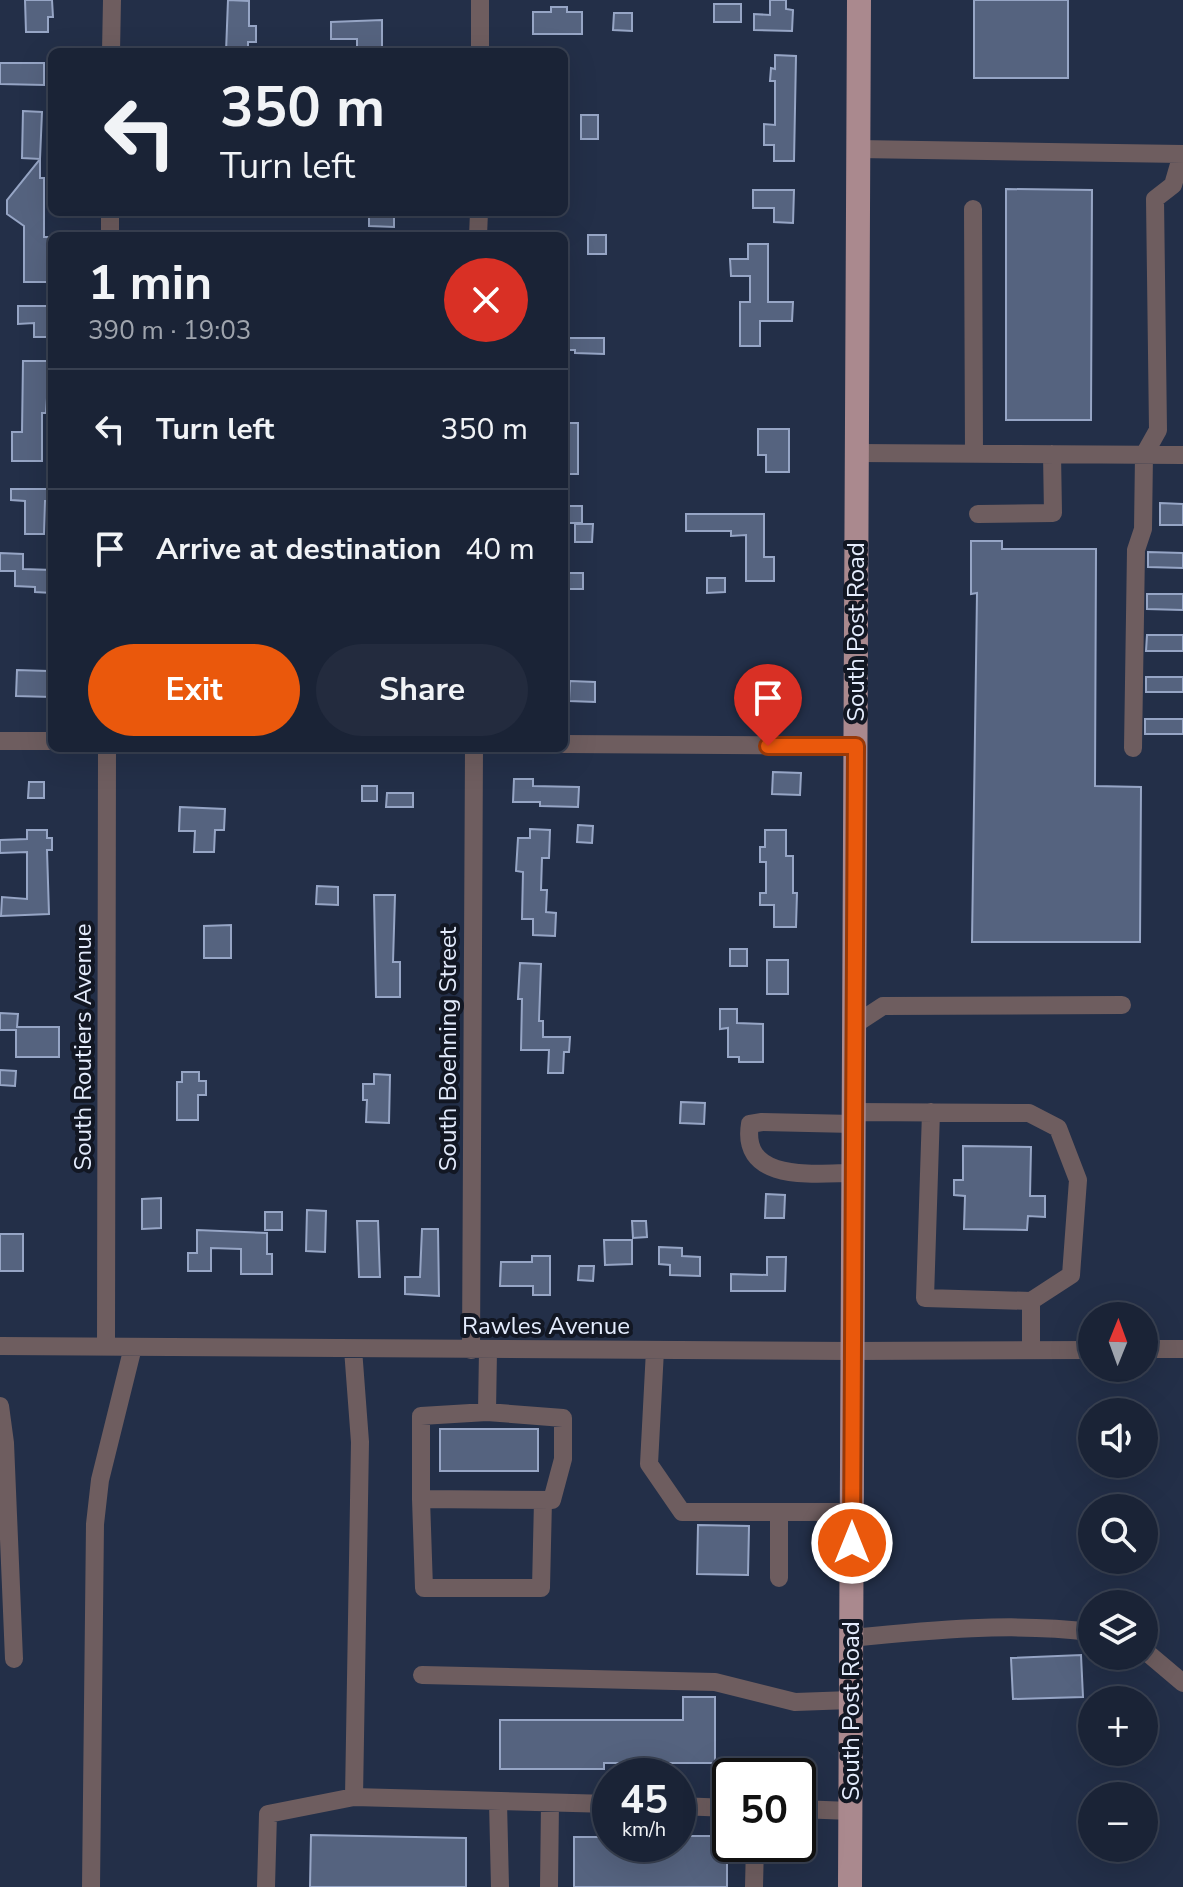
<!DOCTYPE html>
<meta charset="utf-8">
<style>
body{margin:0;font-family:"Nunito Sans",sans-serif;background:#232b3e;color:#f1f3f6;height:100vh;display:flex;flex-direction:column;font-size:30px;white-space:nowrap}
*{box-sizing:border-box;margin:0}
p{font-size:26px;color:#9fa4ad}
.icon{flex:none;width:44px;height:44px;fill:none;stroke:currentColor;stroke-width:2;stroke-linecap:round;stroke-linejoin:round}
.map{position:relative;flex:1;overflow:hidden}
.panel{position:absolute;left:48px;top:232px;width:520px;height:520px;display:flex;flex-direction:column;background:#1a2336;border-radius:12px;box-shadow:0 8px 32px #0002,0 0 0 2px #384051}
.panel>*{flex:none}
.banner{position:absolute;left:48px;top:48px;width:520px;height:168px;border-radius:12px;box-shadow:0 8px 32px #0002,0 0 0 2px #384051;background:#1a2336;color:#f1f3f6;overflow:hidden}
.needle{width:52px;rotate:1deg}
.tools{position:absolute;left:1078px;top:1302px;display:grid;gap:16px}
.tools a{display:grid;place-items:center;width:80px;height:80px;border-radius:50%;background:#1a2336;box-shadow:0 8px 32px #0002,0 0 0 2px #384051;font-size:40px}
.speed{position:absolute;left:592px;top:1758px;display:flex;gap:16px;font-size:40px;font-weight:700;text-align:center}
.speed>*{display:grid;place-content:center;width:104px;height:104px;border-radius:50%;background:#1a2336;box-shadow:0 8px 32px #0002,0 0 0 2px #384051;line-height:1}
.speed small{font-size:20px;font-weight:400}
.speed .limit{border:4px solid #111;border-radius:12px;background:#fff;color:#111}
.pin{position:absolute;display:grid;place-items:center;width:68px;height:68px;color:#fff;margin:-82px -34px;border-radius:50% 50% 50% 0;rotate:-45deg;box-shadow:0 0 8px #0007}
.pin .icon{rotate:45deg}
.me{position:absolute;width:88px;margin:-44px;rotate:0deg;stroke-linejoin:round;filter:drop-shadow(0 0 6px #0008)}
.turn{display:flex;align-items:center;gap:28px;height:168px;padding:0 40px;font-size:36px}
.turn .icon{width:104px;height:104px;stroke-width:2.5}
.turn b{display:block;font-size:56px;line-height:68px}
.round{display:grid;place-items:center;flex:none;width:84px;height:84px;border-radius:42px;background:#232b3e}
.summary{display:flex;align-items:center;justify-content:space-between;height:136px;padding:0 40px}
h1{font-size:48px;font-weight:700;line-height:60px}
.button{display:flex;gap:16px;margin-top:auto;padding:16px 40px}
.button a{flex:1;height:92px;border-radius:48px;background:#ea580c;color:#fff;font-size:32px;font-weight:700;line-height:92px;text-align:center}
.button a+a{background:#232b3e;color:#f1f3f6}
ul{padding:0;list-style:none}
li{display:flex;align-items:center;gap:24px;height:120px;padding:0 40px;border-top:2px solid #384051}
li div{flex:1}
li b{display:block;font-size:30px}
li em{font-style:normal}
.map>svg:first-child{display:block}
</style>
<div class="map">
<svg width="1183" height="1887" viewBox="0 0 1183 1887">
<rect width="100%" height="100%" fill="#232f48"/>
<path fill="#55637f" stroke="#96a5c5" stroke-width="2" d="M25,0H52L53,17H48V32H26Z
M228,0L249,1V26H256V42H248V52H226Z
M770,0H786V9L793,10L792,31L754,30V14L770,15Z
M974,0H1068V78H974Z
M714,4H741V22H714Z
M551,7H567V12H582V34H533V12H551Z
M614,13H632V31L613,30Z
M382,20V47H357V39H331V22Z
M775,55L796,56L794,161H774V145H764V124L775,125V81H770L771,68L775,69Z
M0,63H44V85L0,84Z
M23,111L42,112L40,159L22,158Z
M581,115H598V139H581Z
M40,159V178H44V237H52V255H47V282H24V226L7,214V200Z
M1006,189L1092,190L1091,420H1006Z
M753,190H794L793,223L774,222V208H753Z
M369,212H394V227L369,226Z
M588,235H606V254H588Z
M748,244H768V302H793L792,321H760V346H740V302H750V276H731L730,259H748Z
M18,306H52V337H34V323L18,324Z
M564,338H604V354L575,353V350H564Z
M23,361H52L49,398H47L46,413H42V461H12V432H22Z
M564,423H578V474H564Z
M758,429H789V472H766V455H758Z
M11,489H52V501H45L44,534H25V501L11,500Z
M1160,503L1183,504V525H1160Z
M564,506H582V523H564Z
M686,514H764V557H774V581H746V535L731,536V531H686Z
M575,524H593L592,542H575Z
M971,541H1002V549H1096L1095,786L1141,787L1140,942H972L977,593L971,594Z
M1148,552L1183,553V568L1148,567Z
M0,553L23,554V569L52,570V593L35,592V587L15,586V571H0Z
M564,573H583V589H564Z
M707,578H725V592L707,593Z
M1147,594H1183V610L1147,609Z
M1147,635H1183V651H1146Z
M17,670L48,671V679H52V697L16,696Z
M1146,677H1183V692H1146Z
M570,681L595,682V702L569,701Z
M1145,719H1183V734H1145Z
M773,772L801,773L800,795L772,794Z
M514,779H533V786L579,787L578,807L540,806V802H513Z
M29,782H44V798H28Z
M362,786H377V801H362Z
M387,793H413V807H386Z
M180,807L225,809L224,830H215L214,852H194L195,831H179Z
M578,825L593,826L592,843L577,842Z
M530,829L550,830L549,858H542L541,890H547L546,912L556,913L555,936L533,935V919H522L523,872L516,871L518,838H530Z
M27,830H47V838H52V850H47L49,914L1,916L2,897L27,899V852L0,853V840L27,839Z
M765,830H786V856H793V893H797L796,927H774V905H760V893H766V862H760V847H765Z
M317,886L338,887V905L316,904Z
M374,895H395L393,962H400V997H376Z
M231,925V958H204V926Z
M730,949H747V966H730Z
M767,960H788V994H767Z
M520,963L541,964L539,1021H543V1037H570L569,1052H564L563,1073H548L549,1050H521L522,999H518Z
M720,1009H737V1023L763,1024V1062H739V1057H728V1028L720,1029Z
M0,1013L18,1014L17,1027H59V1057H16V1030H0Z
M0,1070L16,1071L15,1086L0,1085Z
M182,1072H199V1081H206V1095H198V1120H177V1082H182Z
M374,1074L390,1075L389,1123L366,1122L367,1100H363V1084H374Z
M681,1102L705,1103L704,1124L680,1123Z
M963,1146L1031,1147L1030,1196H1045V1217L1028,1216L1027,1230L964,1229L965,1196L954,1195V1180H963Z
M766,1194L785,1195L784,1218H765Z
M161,1198V1228L142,1229V1199Z
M307,1210L326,1211L325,1252L306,1251Z
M265,1212H282V1230H265Z
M357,1221H378L380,1277H359Z
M632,1221H646L647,1237L633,1238Z
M422,1229H438L439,1296L405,1294V1277H420Z
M197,1230L267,1233V1254H272V1274H241V1249L211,1248V1271H188V1253H197Z
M0,1234H23V1271H0Z
M604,1240H632V1264L605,1265Z
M659,1247L682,1248V1256L700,1257V1276L670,1275V1265L659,1264Z
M532,1256H550V1295H533V1286H500L501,1262H532Z
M767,1257H786L785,1291H731V1274L767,1275Z
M579,1266H594L593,1281L578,1280Z
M440,1429H538V1471H440Z
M698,1525L749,1526L748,1575L697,1574Z
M1081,1655L1083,1697L1013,1699L1011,1658Z
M683,1697H715V1763H604V1769H500V1720H683Z
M311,1835L466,1838V1887H310Z
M678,1836H727V1887H574V1837H610V1844H678Z"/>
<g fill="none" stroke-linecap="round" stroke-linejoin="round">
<path stroke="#6e5d5f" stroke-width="18" d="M111,52L112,0
M480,52V0
M858,149L1183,154
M973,209L974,454
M110,236V212
M478,236L479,212
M857,453L1183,455
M978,514L1053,513L1052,454
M0,741H52
M564,744L856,746
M1133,748L1136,550L1143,529L1144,455L1158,430L1155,199L1173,185L1182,154
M854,1025L883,1006L1122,1005
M854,1112L1029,1113L1058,1128L1078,1180L1071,1275L1031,1301
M931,1112L925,1298L1031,1301V1350
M854,1173C817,1173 740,1184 750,1124L762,1122L854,1124
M0,1346L853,1351L1092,1350
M106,1347L107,748
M1144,1349H1183
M471,1350L474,748
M655,1350L649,1464L682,1512H852
M0,1406L5,1443L14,1659
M487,1412L563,1418V1459L552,1500L421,1499V1416L487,1412L488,1350
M421,1499L424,1588H541L543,1500
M779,1512V1578
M851,1638C931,1630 1012,1622 1092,1632
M1144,1650L1183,1683
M422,1675L715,1682L795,1702L851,1700
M354,1797L610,1804
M498,1802L500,1887
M678,1806L730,1808
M798,1809L851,1811
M91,1887L95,1524L100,1480L133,1347
M266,1887L268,1814L354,1797L360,1442L353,1349
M549,1887L550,1803
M754,1887L755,1844"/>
<path stroke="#aa898e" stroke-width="24" d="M850,1887L859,0"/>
</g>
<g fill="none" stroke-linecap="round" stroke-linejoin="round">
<g stroke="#983908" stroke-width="20">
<path id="route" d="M768,746H856L852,1543"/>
</g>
<use href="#route" stroke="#ea580c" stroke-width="14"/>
</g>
<g text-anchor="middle" stroke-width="8" stroke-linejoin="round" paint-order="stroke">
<g font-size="24" fill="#e4ecfd" stroke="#121723">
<text transform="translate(856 632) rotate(-90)" y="8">South Post Road</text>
<text transform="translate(83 1047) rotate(-90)" y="8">South Routiers Avenue</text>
<text transform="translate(448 1049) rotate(-90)" y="8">South Boehning Street</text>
<text x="546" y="1334">Rawles Avenue</text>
<text transform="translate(851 1711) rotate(-90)" y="8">South Post Road</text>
</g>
</g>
</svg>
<div class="tools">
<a><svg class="needle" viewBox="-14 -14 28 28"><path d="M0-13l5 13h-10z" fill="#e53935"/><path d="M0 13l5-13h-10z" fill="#9fa4ad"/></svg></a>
<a><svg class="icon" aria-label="sound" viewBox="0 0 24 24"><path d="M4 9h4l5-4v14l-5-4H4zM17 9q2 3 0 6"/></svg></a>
<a><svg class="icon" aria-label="search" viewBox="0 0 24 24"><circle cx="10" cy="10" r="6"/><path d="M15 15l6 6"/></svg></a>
<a><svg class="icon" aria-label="layers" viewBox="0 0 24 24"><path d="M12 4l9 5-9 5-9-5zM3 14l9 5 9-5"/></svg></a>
<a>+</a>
<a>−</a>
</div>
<div class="speed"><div>45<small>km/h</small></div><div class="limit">50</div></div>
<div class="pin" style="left:768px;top:746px;background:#d93025"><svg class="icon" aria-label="arrive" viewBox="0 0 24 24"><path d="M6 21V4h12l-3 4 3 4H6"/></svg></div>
<svg class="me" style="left:852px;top:1543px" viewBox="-20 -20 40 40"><circle r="17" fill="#ea580c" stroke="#fff" stroke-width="3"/><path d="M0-11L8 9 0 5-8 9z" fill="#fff"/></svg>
<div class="banner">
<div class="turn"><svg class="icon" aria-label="left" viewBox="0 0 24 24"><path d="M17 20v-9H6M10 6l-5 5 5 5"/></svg><div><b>350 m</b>Turn left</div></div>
</div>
<section class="panel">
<div class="summary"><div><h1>1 min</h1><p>390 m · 19:03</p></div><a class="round" style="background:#d93025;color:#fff"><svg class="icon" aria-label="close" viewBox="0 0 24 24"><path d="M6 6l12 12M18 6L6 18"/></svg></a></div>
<ul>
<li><svg class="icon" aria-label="left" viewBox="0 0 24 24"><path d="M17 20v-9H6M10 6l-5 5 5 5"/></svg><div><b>Turn left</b></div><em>350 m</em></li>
<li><svg class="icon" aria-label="arrive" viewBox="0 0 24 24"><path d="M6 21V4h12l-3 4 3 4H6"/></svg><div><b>Arrive at destination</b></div><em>40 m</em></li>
</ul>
<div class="button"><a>Exit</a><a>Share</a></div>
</section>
</div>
